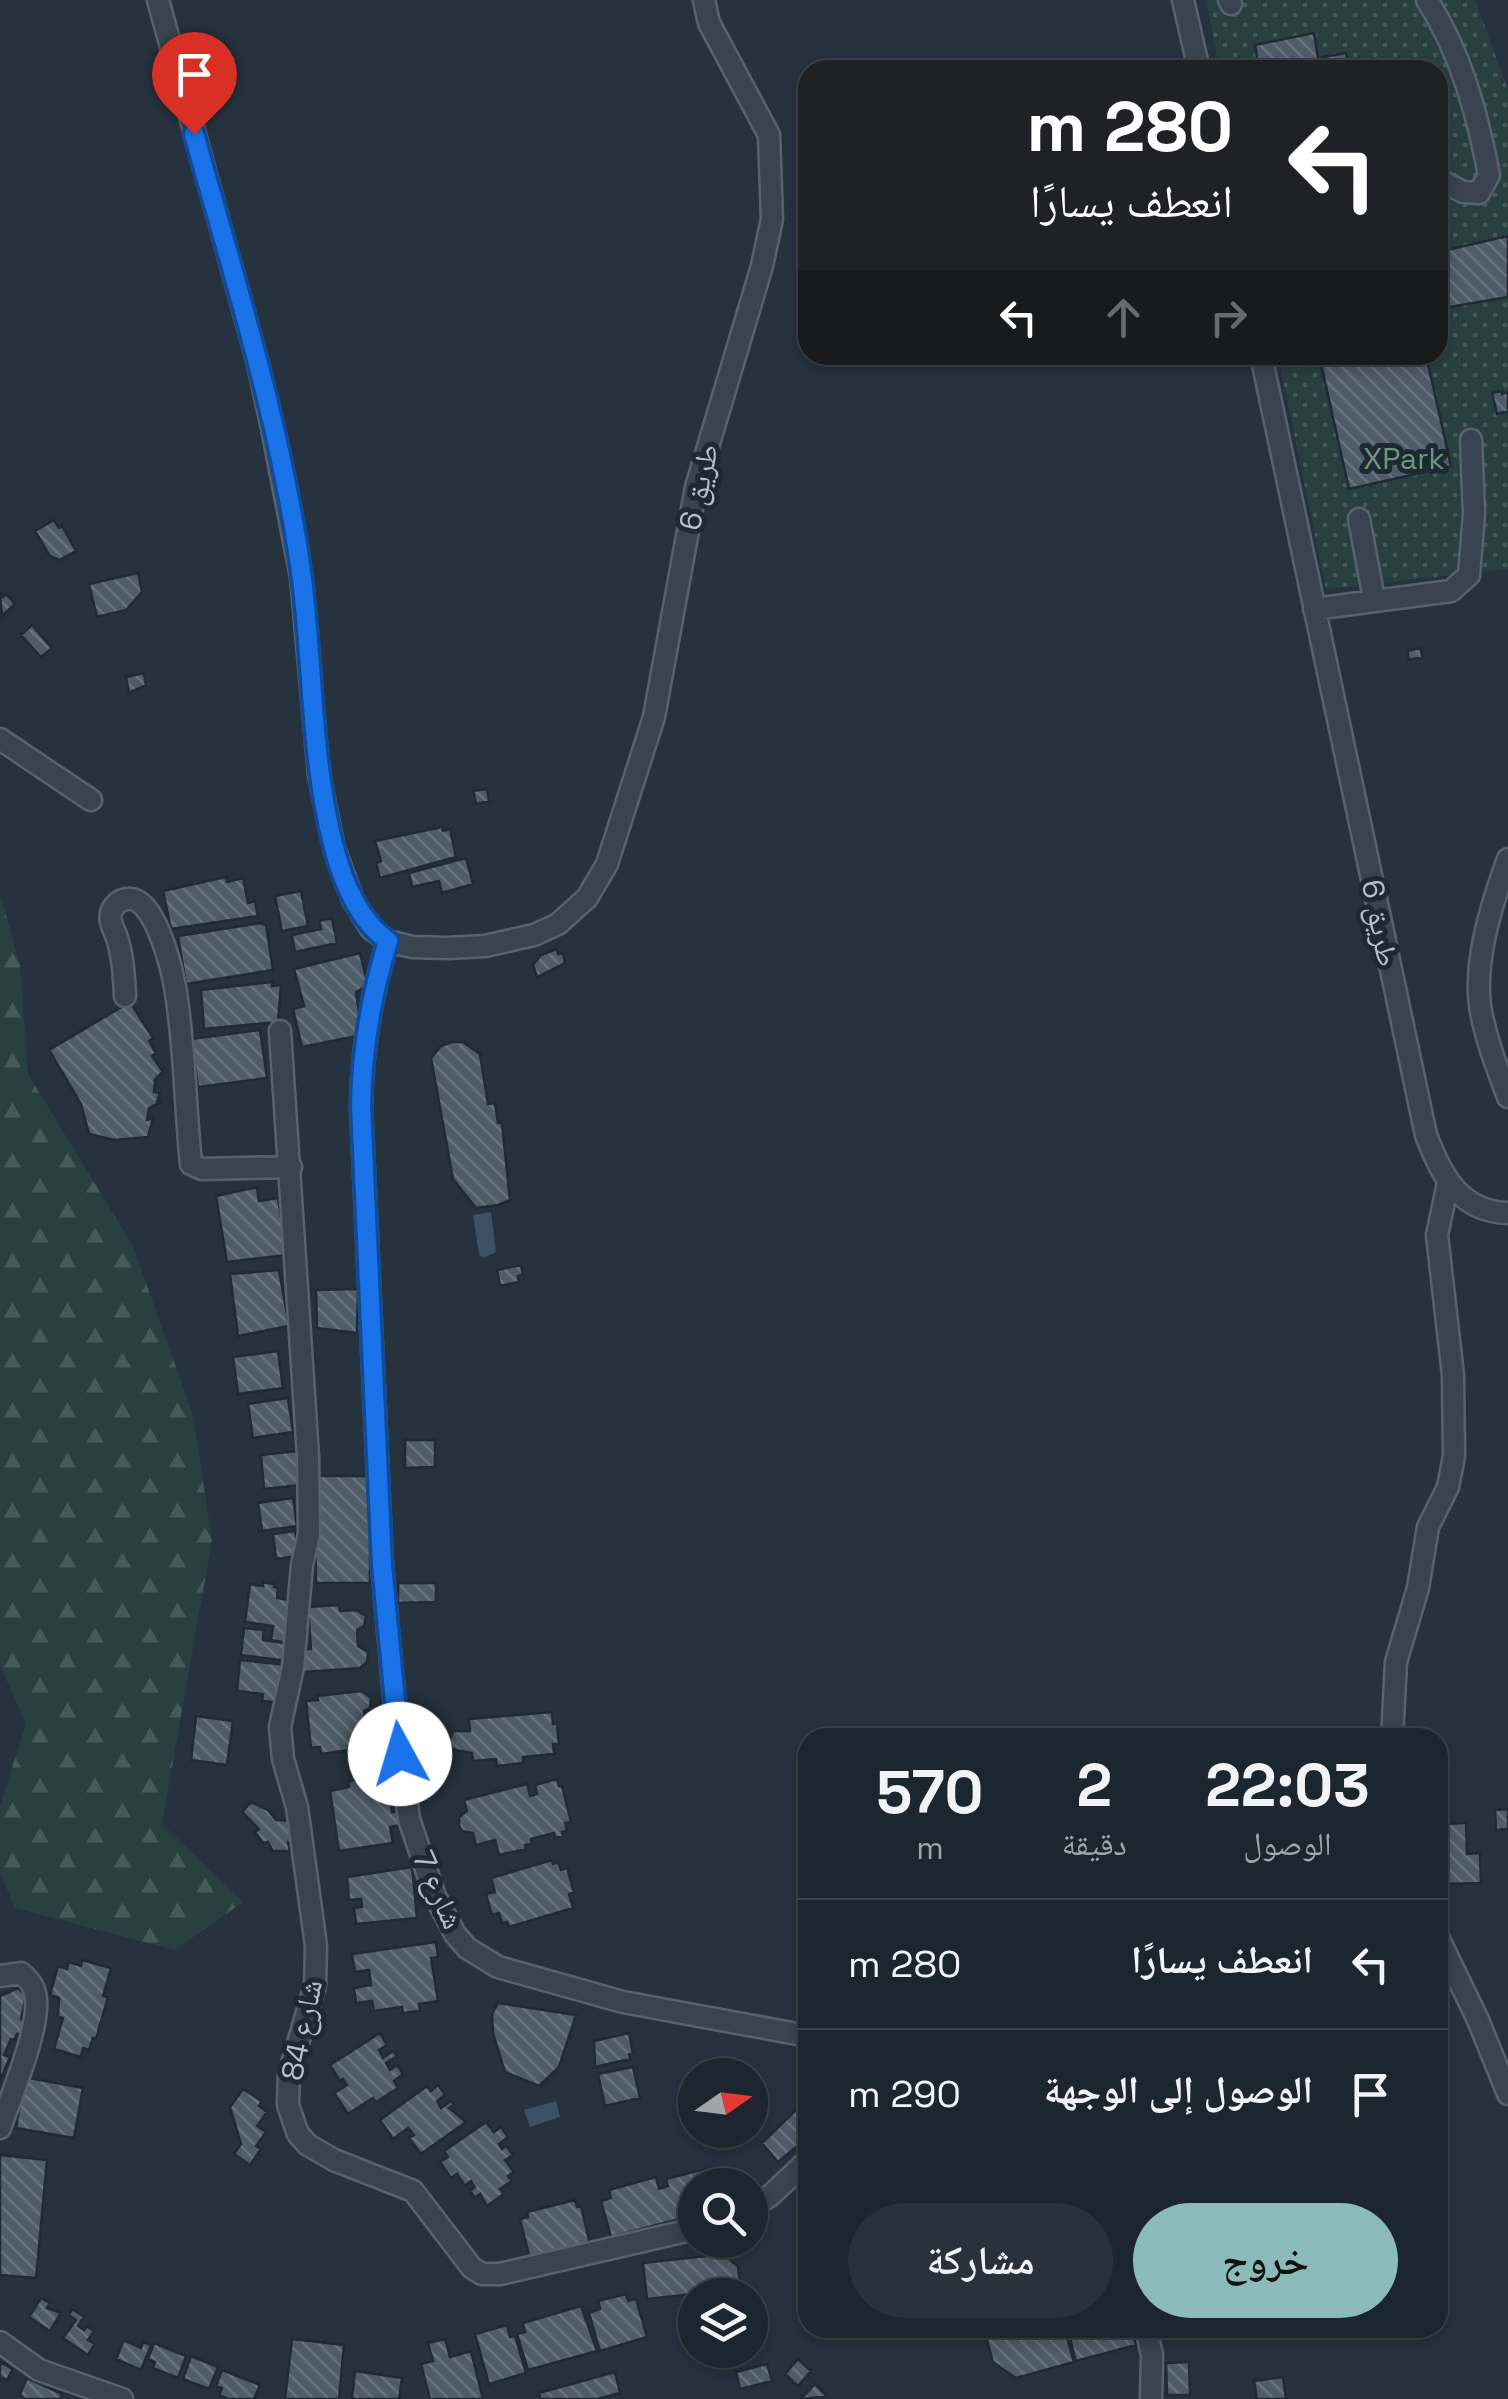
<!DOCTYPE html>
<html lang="ar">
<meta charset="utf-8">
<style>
body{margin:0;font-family:"Space Grotesk","Noto Naskh Arabic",sans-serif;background:#29323a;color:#f1f3f6;direction:rtl;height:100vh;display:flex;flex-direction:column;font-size:38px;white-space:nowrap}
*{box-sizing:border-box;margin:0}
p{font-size:32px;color:#a0a5aa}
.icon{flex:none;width:55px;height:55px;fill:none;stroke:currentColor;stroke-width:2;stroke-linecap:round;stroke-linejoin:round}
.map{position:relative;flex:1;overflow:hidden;direction:ltr}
.sheet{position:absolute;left:798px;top:1728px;width:650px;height:610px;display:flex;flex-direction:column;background:#1c262e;border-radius:30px;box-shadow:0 5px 15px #0003,0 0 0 2px #3a434a;direction:rtl}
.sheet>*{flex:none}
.top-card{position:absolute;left:798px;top:60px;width:650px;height:305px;border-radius:30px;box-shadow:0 5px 15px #0003,0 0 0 2px #3a434a;direction:rtl;background:#202124;color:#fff;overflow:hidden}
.needle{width:65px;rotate:76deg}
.tools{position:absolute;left:678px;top:2058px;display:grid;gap:20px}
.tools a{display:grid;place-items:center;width:90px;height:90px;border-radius:50%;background:#1c262e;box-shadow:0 5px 15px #0003,0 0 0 2px #3a434a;font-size:50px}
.pin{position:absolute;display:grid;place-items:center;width:85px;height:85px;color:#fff;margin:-102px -42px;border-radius:50% 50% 50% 0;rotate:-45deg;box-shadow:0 0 10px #0007}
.pin .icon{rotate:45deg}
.me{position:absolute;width:110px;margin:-55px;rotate:354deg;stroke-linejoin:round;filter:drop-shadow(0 0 8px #0008)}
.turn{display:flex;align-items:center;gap:35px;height:210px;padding:0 50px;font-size:45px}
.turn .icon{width:130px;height:130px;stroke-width:2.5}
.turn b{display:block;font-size:70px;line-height:85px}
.lanes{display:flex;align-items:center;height:95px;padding:0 50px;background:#0003;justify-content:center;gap:50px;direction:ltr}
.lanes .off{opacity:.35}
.eta{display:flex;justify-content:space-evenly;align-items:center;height:170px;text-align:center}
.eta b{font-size:60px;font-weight:600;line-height:70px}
.primary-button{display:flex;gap:20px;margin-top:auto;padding:20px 50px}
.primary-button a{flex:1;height:115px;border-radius:60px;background:#8bbbb9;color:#111;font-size:40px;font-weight:600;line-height:115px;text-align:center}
.primary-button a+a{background:#29323a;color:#f1f3f6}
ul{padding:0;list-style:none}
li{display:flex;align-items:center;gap:30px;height:130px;padding:0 50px;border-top:2px solid #3a434a}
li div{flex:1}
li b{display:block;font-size:38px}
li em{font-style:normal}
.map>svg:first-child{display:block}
</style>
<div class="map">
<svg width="1508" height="2399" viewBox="0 0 1508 2399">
<defs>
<pattern id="grass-dots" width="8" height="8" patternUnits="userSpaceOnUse" patternTransform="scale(2.5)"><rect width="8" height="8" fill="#294040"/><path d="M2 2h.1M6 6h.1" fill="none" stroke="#465a5a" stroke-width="1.8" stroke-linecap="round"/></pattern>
<pattern id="forest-firs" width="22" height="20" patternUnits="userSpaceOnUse" patternTransform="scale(2.5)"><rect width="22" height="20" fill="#294040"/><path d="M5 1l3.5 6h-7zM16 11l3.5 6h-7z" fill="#465a5a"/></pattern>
<pattern id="building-back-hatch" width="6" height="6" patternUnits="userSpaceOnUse" patternTransform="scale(2.5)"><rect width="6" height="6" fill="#4f5d69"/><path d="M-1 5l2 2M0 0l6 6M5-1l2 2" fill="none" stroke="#66727d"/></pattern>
</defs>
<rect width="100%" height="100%" fill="#26323e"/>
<path fill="url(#grass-dots)" d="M1206,0H1475L1508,90V569L1326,589L1278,355H1438V70H1220Z"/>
<path fill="url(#forest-firs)" d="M0,893L20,965L28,1074L133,1246L193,1415L212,1540L162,1824L243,1902L175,1950L15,1908L0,1873V1806L26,1723L0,1666Z"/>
<path fill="#3c5166" d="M491,1212L496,1252L483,1258L479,1254L473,1215Z
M556,2101L560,2117L530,2127L524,2110Z"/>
<path fill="url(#building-back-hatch)" stroke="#212b35" stroke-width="2.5" d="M1314,33L1318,58L1346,53L1349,70H1259L1255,45Z
M1508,236V297L1438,309V252Z
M1319,355H1426L1451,466L1349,489Z
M1502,391V394L1508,392V411L1497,414L1492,393Z
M54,520L59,528L62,526L76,551L59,560L50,556L35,531Z
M138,573L142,592L126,610L97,617L89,584Z
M0,594L3,597L6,594L15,604L2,616Z
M32,625L52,648L41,657L21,635Z
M1421,648L1422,657L1409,660L1407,651Z
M144,673L146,685L129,693L126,677Z
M487,789L489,801L476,804L473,791Z
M442,827L443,831L450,829L456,857L380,878L376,863L381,861L375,841Z
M466,858L473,884L442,893L439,881L412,887L409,873Z
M226,877L227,882L243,878L248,903L255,901L258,916L171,929L163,891Z
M301,891L308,926L282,931L275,896Z
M332,918L337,943L295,952L292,935L321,929L319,921Z
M261,923L266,925L273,970L186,984L178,936Z
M557,949L558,954L563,953L565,963L537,977L533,965L541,955Z
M360,953L368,986L356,992L362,1035L302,1047L293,1009L304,1006L294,969Z
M272,982V986L281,985L278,1022L204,1029L201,990Z
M130,1002L153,1038L149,1041L156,1053L152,1056L163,1072L155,1079L154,1092L160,1093L157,1101H162L149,1108L147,1120L153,1118L148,1137L114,1140L89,1134L81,1104L49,1050Z
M260,1030L267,1078L198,1087L191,1039Z
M452,1042H463L480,1054L488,1104L495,1103L498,1123H502L510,1200L498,1205L476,1208L453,1179L431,1058L441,1046Z
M257,1187L259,1201L278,1198L287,1255L227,1262L216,1196Z
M521,1265L523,1275L518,1276L519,1282L500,1286L497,1270Z
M279,1270L289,1326L238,1336L230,1274Z
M358,1289L357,1333L317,1328L316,1290Z
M278,1351L283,1388L238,1394L233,1357Z
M288,1398L293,1432L253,1438L248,1404Z
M405,1440H435V1467L405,1468Z
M297,1451L300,1485L264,1489L261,1455Z
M315,1476H370V1583H316Z
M293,1498L297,1526L262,1531L258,1503Z
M295,1531L299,1556L276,1559L273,1534Z
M263,1582L274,1584V1587L278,1588L277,1598L295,1601L289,1643L271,1640L273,1626L245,1622L250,1584L263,1586Z
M398,1583H436V1602L398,1603Z
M339,1605L340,1611L356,1610L366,1616L364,1626L357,1630L358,1646L368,1652L367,1662L360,1668L304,1672L303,1649H311L308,1607Z
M244,1628L264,1630L263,1640L290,1644L288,1661L241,1655Z
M240,1660L287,1665L283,1703L262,1701L263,1694L237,1691Z
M362,1691L371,1698L370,1708L364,1711L366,1729L375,1734L374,1744L365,1748L321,1754L320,1747L311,1748L306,1701L318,1700L317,1696Z
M552,1712L553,1724H557L559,1744H553L554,1754L523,1757V1763L497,1766L496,1759L473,1761L472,1753L456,1750L448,1745L453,1731H470L469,1719Z
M196,1716L233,1721L227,1765L191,1760Z
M371,1778L372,1783L387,1780L392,1812L399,1811L401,1825L390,1827L393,1843L339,1851L330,1791L349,1787V1781Z
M557,1779L559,1786H562L571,1822L565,1823L567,1830L562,1832L563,1836L555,1838L554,1833L531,1839L532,1843L525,1845L526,1849L499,1855L495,1840L476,1845L473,1833L462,1831L459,1826V1817L467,1811L464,1800L527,1784L530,1796L537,1794L535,1785Z
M251,1802L268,1810L276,1820L292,1821L293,1842H288L290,1851H273L268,1842L263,1843L255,1832L259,1829L242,1812Z
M1508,1809V1829L1496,1830L1495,1810Z
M1466,1823L1467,1854L1480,1853L1481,1883L1445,1884V1874H1438V1846H1444L1443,1824Z
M552,1860L553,1864L558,1862L561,1870L567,1868L574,1892L569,1894L573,1908L509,1927L507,1922L502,1923L499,1913L492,1915L486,1894L495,1892L491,1878Z
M412,1867L417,1918L356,1924L354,1908L362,1907L361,1899L349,1900L347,1877Z
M436,1942L438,1957L431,1958L438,2001L419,2004L420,2011L403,2013L402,2007L374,2011L372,2001L356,2003L354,1988L371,1985L369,1970L355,1972L352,1954Z
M82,1960L111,1968L103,1996L108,1997L96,2039L93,2038L89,2050L83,2048L81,2057L54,2049L63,2018L58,2016L59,1998L50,1995L58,1966L67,1969L68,1962L81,1966Z
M18,1988L26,1996L21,2019L27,2022L21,2035L17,2034L14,2040L11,2039L4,2055L10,2057L0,2081V1996Z
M498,2003L576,2015L559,2067L539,2086L505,2072L493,2033L492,2014Z
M380,2033L387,2045L379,2050L383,2058L393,2051L397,2056L386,2063L390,2070L397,2065L403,2074L394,2081L398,2088L376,2102L373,2098L348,2114L334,2093L347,2085L343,2079L340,2081L330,2065Z
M629,2033L633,2053L629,2054L630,2059L595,2067L594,2041Z
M633,2067L640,2098L605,2106L598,2074Z
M24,2077L83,2088L74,2138L16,2128Z
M438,2085L445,2095L437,2101L441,2108L451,2101L454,2105L449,2108L466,2122L421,2154L409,2138L414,2135L408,2128L393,2139L380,2120L427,2086L431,2091Z
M243,2089L262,2101L259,2106L267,2112L257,2126L266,2132L256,2146L261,2149L250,2165L234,2154L241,2144L230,2107Z
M803,2103L808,2109V2120L799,2127L808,2137V2147L805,2150L800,2144L778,2162L762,2143Z
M486,2122L494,2132L501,2127L508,2137L499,2144L502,2149L506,2146L513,2155L505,2160L514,2172L508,2176L512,2181L500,2189L504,2194L487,2206L480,2194L475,2198L470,2191L475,2187L471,2181L465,2186L457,2174L451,2178L440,2162L448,2157L444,2151Z
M0,2155L47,2160L36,2278L0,2275Z
M713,2167L715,2176L720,2174L723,2185H695V2222L691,2216L611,2237L601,2201L611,2198L609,2190L656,2177L659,2189L668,2186L666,2179Z
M575,2200L577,2207L581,2206L590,2244L530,2259L520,2219L528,2217L527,2212Z
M724,2254L738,2267L741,2289L647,2299L643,2263Z
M626,2294L628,2301L636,2299L647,2337L600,2351L589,2313L600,2309L598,2301Z
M41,2298L50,2303L47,2308L61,2313L50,2331L29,2317Z
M581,2306L597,2351L528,2370L517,2334L525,2332L523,2323Z
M72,2309L84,2317L78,2326L84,2330L87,2326L94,2331L88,2340L95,2344L88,2355L63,2338L76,2320L69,2315Z
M507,2325L510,2337L515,2336L526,2373L489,2384L475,2334Z
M988,2328H1064L1074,2362L1016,2378L993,2362L986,2337L991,2336Z
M1067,2328H1131L1136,2345L1076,2361Z
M292,2339L344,2345L339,2399H285Z
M445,2339L450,2357L471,2351L483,2399H430L421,2364L433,2361L428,2343Z
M124,2340L141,2348L143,2342L151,2345L141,2370L116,2359Z
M154,2343L186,2356L178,2378L153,2368L155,2362L148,2359Z
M191,2356L218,2367L209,2389L183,2379Z
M798,2359L811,2371L798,2386L785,2374Z
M0,2362L13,2369L7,2380L0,2377Z
M1189,2362L1190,2395H1167L1166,2363Z
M767,2364L772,2381L740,2389L736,2372Z
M222,2370L260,2385L254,2399H228L219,2395L222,2388L216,2386Z
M355,2371L402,2378L399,2399H352Z
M615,2372L620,2393L597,2399H540L539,2393Z
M1283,2377L1286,2399H1257L1254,2381Z
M27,2378L62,2394L60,2399H24L20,2394Z
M815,2384L827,2396L802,2399H801Z"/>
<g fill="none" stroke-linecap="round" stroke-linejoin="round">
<g stroke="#58626c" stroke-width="25">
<path id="minor" d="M158,0L257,360L271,423L301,577L319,775L334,848L353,900L371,929L388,941L412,947L447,948L485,946L534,935L558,924L587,898L607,864L654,717L696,487L762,266L772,219L769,135L709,23L704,0
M1183,0L1199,70
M1229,0L1231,4
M1427,0C1461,53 1477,113 1489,175L1479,193L1463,192L1438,179
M1261,355L1426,1135C1441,1175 1460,1212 1508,1213
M1359,519L1374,599
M1314,609L1451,591L1469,575L1474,514L1471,440
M0,739L91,800
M1508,859C1492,903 1474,959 1480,1006C1485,1037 1497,1068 1508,1097
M388,941C371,996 362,1048 361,1106L382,1565L397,1728L409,1819L435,1896L455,1934L467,1948L498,1967L623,2002L808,2036
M125,996C124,976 123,955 116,935C113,928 109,921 111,913C113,906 119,900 127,899C154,895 171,965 175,987C185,1045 185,1106 191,1164L202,1169L291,1167
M280,1031L308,1456L309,1534L302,1565L293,1667L280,1727L283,1759L297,1807L316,1946L315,1985L289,2074L288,2105L298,2134L308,2145L334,2160L413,2191L472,2268L482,2274H500L695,2229
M1392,1738L1396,1662L1418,1588L1428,1527L1448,1487L1454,1456L1453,1375L1437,1235L1448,1183
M1438,1937L1478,2020L1508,2094
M0,1976L21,1973C30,1980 35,1987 36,1999C39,2031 11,2096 0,2128
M750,2209L771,2195L808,2160
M1146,2328L1152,2355L1151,2399
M0,2342L39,2370L122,2399"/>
</g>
<use href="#minor" stroke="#3a444e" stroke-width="20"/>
</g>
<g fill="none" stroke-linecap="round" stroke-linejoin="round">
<g stroke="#114b97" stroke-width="25">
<path id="route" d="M194,134C235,281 282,428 302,579C313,667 311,757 333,844C342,880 357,919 388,941C371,996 362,1048 361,1106L382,1565L400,1754"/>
</g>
<use href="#route" stroke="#1a73e8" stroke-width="18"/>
</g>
<g text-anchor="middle" stroke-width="10" stroke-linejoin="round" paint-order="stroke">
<g font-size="30" fill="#6e9875" stroke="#1f2933">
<text x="1404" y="469">XPark</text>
</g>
<g font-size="30" fill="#b6bfc9" stroke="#1f2933">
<text transform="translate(699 487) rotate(-77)" y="10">طريق 6</text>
<text transform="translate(1380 923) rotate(79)" y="10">طريق 6</text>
<text transform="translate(438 1890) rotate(66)" y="10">شارع 7</text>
<text transform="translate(302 2030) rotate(-78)" y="10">شارع 84</text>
</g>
</g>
</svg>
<div class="tools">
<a><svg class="needle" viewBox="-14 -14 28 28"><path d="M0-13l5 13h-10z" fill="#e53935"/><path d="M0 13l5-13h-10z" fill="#a0a5aa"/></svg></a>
<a><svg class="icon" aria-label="search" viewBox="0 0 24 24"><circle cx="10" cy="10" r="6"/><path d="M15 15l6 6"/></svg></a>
<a><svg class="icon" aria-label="layers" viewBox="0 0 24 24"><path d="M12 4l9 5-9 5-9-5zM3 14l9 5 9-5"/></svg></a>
</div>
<div class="pin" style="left:194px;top:134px;background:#d93025"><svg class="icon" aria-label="arrive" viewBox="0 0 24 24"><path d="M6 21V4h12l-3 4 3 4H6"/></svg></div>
<svg class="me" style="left:400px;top:1754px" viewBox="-20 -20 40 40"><circle r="19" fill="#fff"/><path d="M0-13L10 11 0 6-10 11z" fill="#1a73e8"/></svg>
<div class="top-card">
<div class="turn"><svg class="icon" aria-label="left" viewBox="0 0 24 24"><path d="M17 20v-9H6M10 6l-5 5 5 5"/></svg><div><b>280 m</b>انعطف يسارًا</div></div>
<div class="lanes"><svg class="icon" aria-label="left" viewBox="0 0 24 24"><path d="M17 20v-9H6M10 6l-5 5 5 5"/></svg><svg class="icon off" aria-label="ahead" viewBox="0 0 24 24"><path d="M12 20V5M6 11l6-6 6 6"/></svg><svg class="icon off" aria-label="right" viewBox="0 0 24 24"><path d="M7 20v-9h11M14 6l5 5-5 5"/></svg></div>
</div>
<section class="sheet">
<div class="eta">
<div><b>22:03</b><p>الوصول</p></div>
<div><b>2</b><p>دقيقة</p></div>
<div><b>570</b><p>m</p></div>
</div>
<ul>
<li><svg class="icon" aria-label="left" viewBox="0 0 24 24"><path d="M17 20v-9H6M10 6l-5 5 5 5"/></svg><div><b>انعطف يسارًا</b></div><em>280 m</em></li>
<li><svg class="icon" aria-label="arrive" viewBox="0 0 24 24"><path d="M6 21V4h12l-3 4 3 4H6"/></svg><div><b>الوصول إلى الوجهة</b></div><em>290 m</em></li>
</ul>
<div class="primary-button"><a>خروج</a><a>مشاركة</a></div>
</section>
</div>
